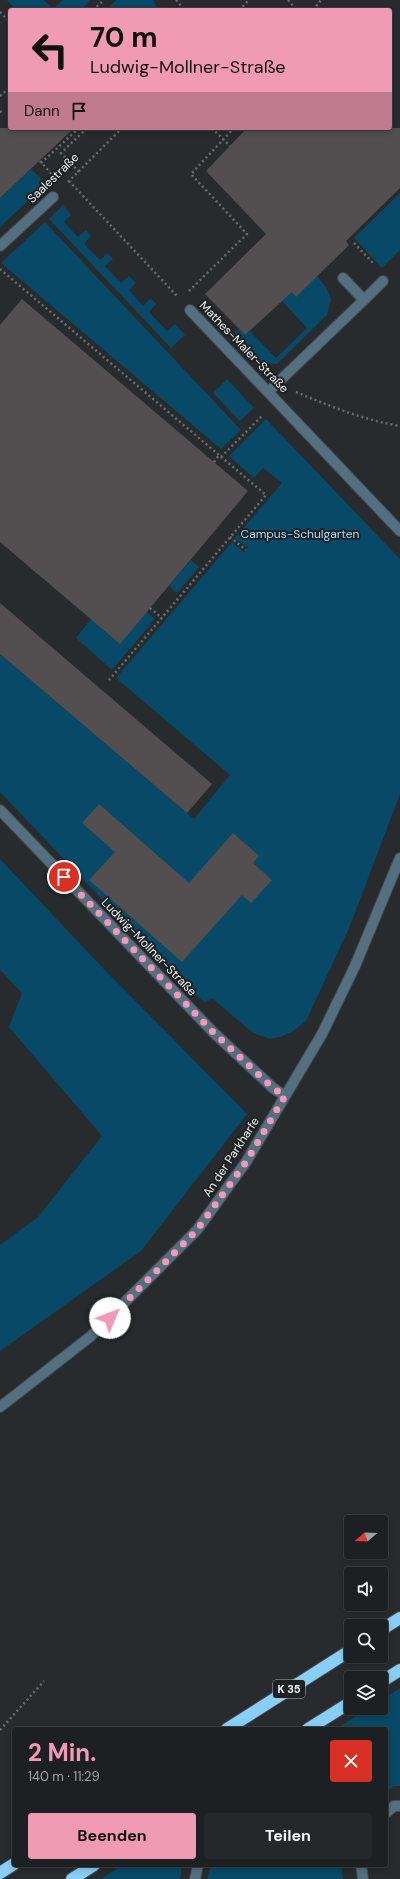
<!DOCTYPE html>
<html lang="de">
<meta charset="utf-8">
<style>
body{margin:0;font-family:"DM Sans",sans-serif;background:#25282a;color:#f1f3f6;height:100vh;display:flex;flex-direction:column;font-size:15px;white-space:nowrap}
*{box-sizing:border-box;margin:0}
p{font-size:13px;color:#a0a3a5}
.icon{flex:none;width:22px;height:22px;fill:none;stroke:currentColor;stroke-width:2;stroke-linecap:round;stroke-linejoin:round}
.map{position:relative;flex:1;overflow:hidden}
.side{position:absolute;left:12px;top:1727px;width:376px;height:140px;display:flex;flex-direction:column;background:#1d2022;border-radius:4px;box-shadow:0 2px 6px #0003,0 0 0 1px #3b3e40}
.side>*{flex:none}
.guide{position:absolute;left:8px;top:8px;width:384px;height:122px;border-radius:4px;box-shadow:0 2px 6px #0003,0 0 0 1px #3b3e40;background:#f09ab6;color:#111;overflow:hidden}
.needle{width:26px;rotate:251deg}
.fabs{position:absolute;left:344px;top:1515px;display:grid;gap:8px}
.fabs a{display:grid;place-items:center;width:44px;height:44px;border-radius:4px;background:#1d2022;box-shadow:0 2px 6px #0003,0 0 0 1px #3b3e40;font-size:20px}
.pin{position:absolute;display:grid;place-items:center;width:34px;height:34px;color:#fff;margin:-17px;border:2px solid #fff;border-radius:50%;box-shadow:0 1px 4px #0007}
.me{position:absolute;width:44px;margin:-22px;rotate:46deg;stroke-linejoin:round;filter:drop-shadow(0 0 3px #0008)}
.turn{display:flex;align-items:center;gap:14px;height:84px;padding:0 16px;font-size:18px}
.turn .icon{width:52px;height:52px;stroke-width:2.5}
.turn b{display:block;font-size:28px;line-height:34px}
.then{display:flex;align-items:center;height:38px;padding:0 16px;background:#0003;gap:8px;font-size:15px}
.round{display:grid;place-items:center;flex:none;width:42px;height:42px;border-radius:4px;background:#25282a}
.summary{display:flex;align-items:center;justify-content:space-between;height:68px;padding:0 16px}
h1{font-size:24px;font-weight:700;line-height:30px;color:#f09ab6}
.action{display:flex;gap:8px;margin-top:auto;padding:8px 16px}
.action a{flex:1;height:46px;border-radius:4px;background:#f09ab6;color:#111;font-size:16px;font-weight:700;line-height:46px;text-align:center}
.action a+a{background:#25282a;color:#f1f3f6}
.map>svg:first-child{display:block}
</style>
<div class="map">
<svg width="400" height="1879" viewBox="0 0 400 1879">
<rect width="100%" height="100%" fill="#272b2d"/>
<path fill="#074966" d="M7,0H44L53,9L63,0H91L80,10H16Z
M116,0H153L158,10H106Z
M31,169L46,184L0,227V198Z
M400,193V250L382,268L354,238Z
M63,205L71,215L64,222L78,237L86,230L91,236L84,244L100,260L108,253L113,259L105,266L121,283L129,276L136,283L129,290L143,306L151,298L156,304L149,312L167,331L175,324L185,335L171,348L49,219Z
M45,222L241,430L221,449L1,263Z
M317,276L326,287L331,299L327,315L277,364L263,363L234,333L239,329L245,335L250,331L276,358L307,328L282,301L292,292L296,296Z
M227,379L254,408L240,421L213,393Z
M266,419L400,559V794L350,926L306,1021L292,1032L280,1037L270,1039L253,1033L212,998L205,1003L180,981L0,792V654L194,819L230,775L116,678L232,542L244,552L248,548L235,538L282,483L263,468L254,478L229,456Z
M191,560L199,567L177,593L169,586Z
M147,612L155,619L112,670L76,638L91,619Z
M0,859L100,965L247,1114L141,1251L0,1351V1245L38,1217L102,1136L9,1027L22,993L0,970Z
M400,1688V1786H394L386,1792V1729H336L369,1708H381V1700Z
M123,1865H182L180,1879H101Z
M211,1865H341L343,1879H207Z"/>
<path fill="#534e50" d="M0,128H74L0,198Z
M247,128H400V188L346,241L349,245L296,297L292,292L245,335L205,294L266,234L206,171Z
M22,299L248,491L120,644L0,542V325Z
M0,603L212,784L187,813L0,654Z
M99,804L189,883L233,833L259,856L253,863L272,880L251,903L242,895L182,962L89,880L115,852L82,823Z"/>
<g fill="none" stroke-linecap="round" stroke-linejoin="round">
<g stroke="#434749" stroke-width="12">
<path id="minor" d="M0,246L53,197
M364,300L383,281
M190,310L400,531
M268,392L364,300L343,278
M0,810L213,1032L273,1088L285,1096
M0,1407L91,1336L197,1230L246,1162L322,1034L355,966L400,858
M386,1813L394,1806H400
M361,1865L363,1879
M195,1879L198,1865"/>
</g>
<g stroke="#434749" stroke-width="14">
<path id="highway" d="M381,1630L400,1618
M381,1682L400,1670
M227,1729L351,1650
M308,1729L351,1702
M0,1873L14,1864
M72,1879L94,1865"/>
</g>
<path stroke="#696d6f" stroke-width="2.5" stroke-dasharray="2 3" stroke-linecap="butt" d="M176,0L185,10
M288,0L297,10
M93,10L104,0
M239,10L249,0
M313,10L321,0
M0,12L10,22
M0,96L10,87
M0,111L3,114
M212,128L230,146
M40,161L55,178
M41,163L79,128
M79,172L61,153L84,131L81,128
M69,181L177,296
M68,182L122,128
M354,243L374,264
M0,269L266,495L109,680
M189,291L247,234L191,174L234,128
M296,392C330,406 363,420 400,426
M221,457L263,415
M214,462L219,455
M230,537L246,550
M150,608L162,618
M0,1730L44,1681"/>
<use href="#minor" stroke="#546f7f" stroke-width="10"/>
<use href="#highway" stroke="#88cef6" stroke-width="12"/>
</g>
<g fill="none" stroke-linecap="round" stroke-linejoin="round">
<path stroke="#f09ab6" stroke-width="7" stroke-dasharray="0 12.6" d="M64,877L213,1032L273,1088L285,1096L246,1162L197,1230L110,1318"/>
</g>
<g text-anchor="middle" stroke-width="4" stroke-linejoin="round" paint-order="stroke">
<rect fill="#1e2123" stroke="#b0b3b5" stroke-width="1" x="273" y="1680" width="32" height="18" rx="3"/>
<g font-size="11" font-weight="bold" fill="#eff2f3">
<text x="289" y="1693">K 35</text>
</g>
<g font-size="12" fill="#eff2f3" stroke="#1e2123">
<text transform="translate(53 178) rotate(-44)" y="4">Saalestraße</text>
<text transform="translate(244 347) rotate(46)" y="4">Mathes-Maler-Straße</text>
<text transform="translate(149 947) rotate(46)" y="4">Ludwig-Mollner-Straße</text>
<text transform="translate(231 1157) rotate(-57)" y="4">An der Parkharfe</text>
</g>
<g font-size="12" fill="#a6ddfd" stroke="#1e2123">
<text x="300" y="538">Campus-Schulgarten</text>
</g>
</g>
</svg>
<div class="fabs">
<a><svg class="needle" viewBox="-14 -14 28 28"><path d="M0-13l5 13h-10z" fill="#e53935"/><path d="M0 13l5-13h-10z" fill="#a0a3a5"/></svg></a>
<a><svg class="icon" aria-label="sound" viewBox="0 0 24 24"><path d="M4 9h4l5-4v14l-5-4H4zM17 9q2 3 0 6"/></svg></a>
<a><svg class="icon" aria-label="search" viewBox="0 0 24 24"><circle cx="10" cy="10" r="6"/><path d="M15 15l6 6"/></svg></a>
<a><svg class="icon" aria-label="layers" viewBox="0 0 24 24"><path d="M12 4l9 5-9 5-9-5zM3 14l9 5 9-5"/></svg></a>
</div>
<div class="pin" style="left:64px;top:877px;background:#d93025"><svg class="icon" aria-label="arrive" viewBox="0 0 24 24"><path d="M6 21V4h12l-3 4 3 4H6"/></svg></div>
<svg class="me" style="left:110px;top:1318px" viewBox="-20 -20 40 40"><circle r="19" fill="#fff"/><path d="M0-13L10 11 0 6-10 11z" fill="#f09ab6"/></svg>
<div class="guide">
<div class="turn"><svg class="icon" aria-label="left" viewBox="0 0 24 24"><path d="M17 20v-9H6M10 6l-5 5 5 5"/></svg><div><b>70 m</b>Ludwig-Mollner-Straße</div></div>
<div class="then">Dann<svg class="icon" aria-label="arrive" viewBox="0 0 24 24"><path d="M6 21V4h12l-3 4 3 4H6"/></svg></div>
</div>
<section class="side">
<div class="summary"><div><h1>2 Min.</h1><p>140 m · 11:29</p></div><a class="round" style="background:#d93025;color:#fff"><svg class="icon" aria-label="close" viewBox="0 0 24 24"><path d="M6 6l12 12M18 6L6 18"/></svg></a></div>
<div class="action"><a>Beenden</a><a>Teilen</a></div>
</section>
</div>
